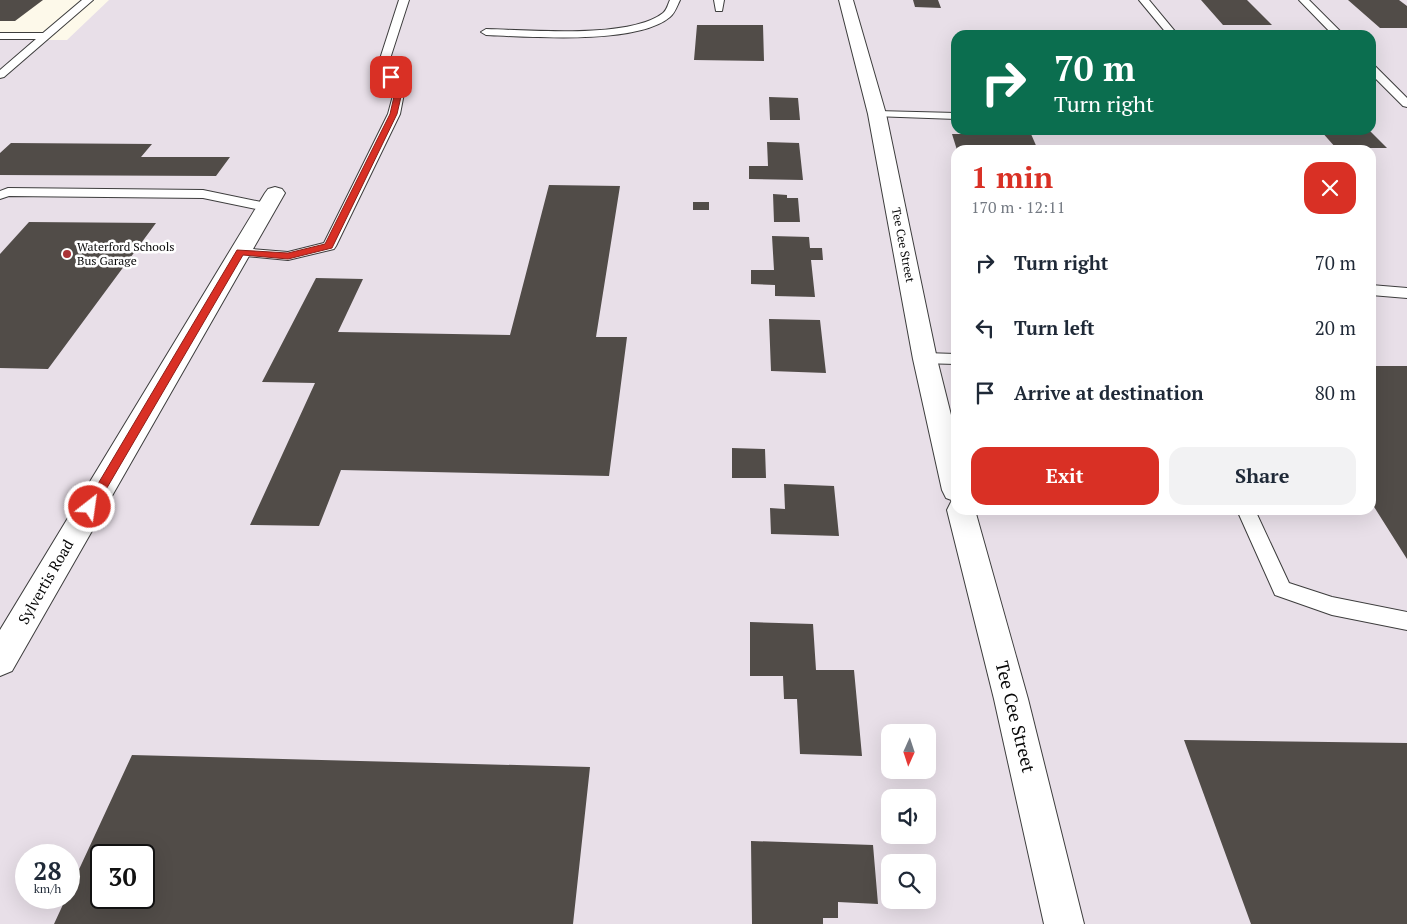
<!DOCTYPE html>
<meta charset="utf-8">
<style>
body{margin:0;font-family:"PT Serif",serif;background:#f2f2f3;color:#1f2937;height:100vh;display:flex;flex-direction:column;font-size:19px;white-space:nowrap}
*{box-sizing:border-box;margin:0}
p{font-size:16px;color:#747a83}
.icon{flex:none;width:28px;height:28px;fill:none;stroke:currentColor;stroke-width:2;stroke-linecap:round;stroke-linejoin:round}
.map{position:relative;flex:1;overflow:hidden}
.drawer{position:absolute;left:951px;top:145px;width:425px;height:370px;display:flex;flex-direction:column;background:#fff;border-radius:15px;box-shadow:0 5px 20px #0002}
.drawer>*{flex:none}
.guide{position:absolute;left:951px;top:30px;width:425px;height:105px;border-radius:15px;box-shadow:0 5px 20px #0002;background:#0b6e4f;color:#fff;overflow:hidden}
.needle{width:32px;rotate:183deg}
.tools{position:absolute;left:881px;top:724px;display:grid;gap:10px}
.tools a{display:grid;place-items:center;width:55px;height:55px;border-radius:10px;background:#fff;box-shadow:0 5px 20px #0002;font-size:25px}
.speed{position:absolute;left:15px;top:844px;display:flex;gap:10px;font-size:25px;font-weight:700;text-align:center}
.speed>*{display:grid;place-content:center;width:65px;height:65px;border-radius:50%;background:#fff;box-shadow:0 5px 20px #0002;line-height:1}
.speed small{font-size:12px;font-weight:400}
.speed .limit{border:2px solid #111;border-radius:8px;background:#fff;color:#111}
.pin{position:absolute;display:grid;place-items:center;width:42px;height:42px;color:#fff;margin:-21px;border-radius:10px;box-shadow:0 2px 8px #0006}
.me{position:absolute;width:55px;margin:-28px;rotate:30deg;stroke-linejoin:round;filter:drop-shadow(0 0 4px #0008)}
.turn{display:flex;align-items:center;gap:18px;height:105px;padding:0 20px;font-size:22px}
.turn .icon{width:65px;height:65px;stroke-width:2.5}
.turn b{display:block;font-size:35px;line-height:42px}
.round{display:grid;place-items:center;flex:none;width:52px;height:52px;border-radius:15px;background:#f2f2f3}
.overview{display:flex;align-items:center;justify-content:space-between;height:85px;padding:0 20px}
h1{font-size:30px;font-weight:800;line-height:38px;color:#d93025}
.cta{display:flex;gap:10px;margin-top:auto;padding:10px 20px}
.cta a{flex:1;height:58px;border-radius:15px;background:#d93025;color:#fff;font-size:20px;font-weight:800;line-height:58px;text-align:center}
.cta a+a{background:#f2f2f3;color:#1f2937}
ul{padding:0;list-style:none}
li{display:flex;align-items:center;gap:15px;height:65px;padding:0 20px}
li div{flex:1}
li b{display:block;font-size:19px}
li em{font-style:normal}
.map>svg:first-child{display:block}
</style>
<div class="map">
<svg width="1407" height="924" viewBox="0 0 1407 924">
<rect width="100%" height="100%" fill="#fdf9ea"/>
<path fill="#e8dfe8" fill-rule="evenodd" d="M109,0H1407V924H0V40H67ZM956,35H1371V130H956ZM956,150H1371V510H956ZM890,732H928V770H890ZM890,798H928V835H890ZM26,855H69V898H26ZM101,855H144V898H101ZM890,862H928V900H890Z"/>
<path fill="#514c48" fill-rule="evenodd" d="M0,0H43L15,21H0Z
M913,0H938L941,8L915,7Z
M1201,0H1247L1272,25H1223Z
M1348,0H1399L1407,6V28H1380Z
M697,25H763L764,61L694,60Z
M769,97L798,98L800,120H770Z
M1320,130H1369L1387,148H1336Z
M952,134H1031L1038,150H957Z
M767,142L799,143L803,180L749,179V166H768Z
M11,143L152,144L141,157H230L216,176L0,175V153Z
M549,185L620,186L596,337H627L609,476L341,470L319,526L250,525L315,383L262,382L316,278L363,279L338,332L510,335Z
M773,194L787,195V198H798L800,222H774Z
M693,202H709V210H693Z
M29,222L156,223L48,369L0,368V254Z
M772,236L809,237L810,248H822L823,260H811L815,297L775,296V285L751,284V270H774Z
M769,319L820,320L826,373L771,371Z
M1371,366H1407V559L1371,502Z
M732,448L765,449L766,478H732Z
M784,484L834,486L839,536L771,534L770,508L785,509Z
M750,622L813,624L816,670H854L862,756L800,754L797,699H784L783,676H750Z
M1184,740L1407,743V924H1251Z
M132,755L590,767L573,924H54L66,898H69V891ZM101,855H144V898H101Z
M751,841L873,845L878,904L838,902V918H823V924H752Z"/>
<g fill="none" stroke-linecap="round" stroke-linejoin="round">
<g stroke="#3d3d3d" stroke-width="2">
<path id="service" d="M82,0H93L4,77L0,78V70L36,39H0V33H43Z
M399,0H409L388,65L405,88L400,114L336,246L334,249L288,260L235,255L233,252L235,249L240,248L288,252L324,243L388,114L395,88L378,65Z
M670,0H680C677,6 675,13 670,17C637,45 530,37 486,35L481,32L486,29C528,30 630,39 663,13C667,10 668,4 670,0Z
M714,0H724L722,11H716Z
M1139,0H1149L1178,35H1168Z
M1299,0H1309L1344,35H1333Z
M1371,65L1375,66L1407,98V107L1403,106L1371,74Z
M877,111L956,113V119L873,116L871,114L873,112Z
M8,188L203,190L266,203L273,207L266,211L203,198L9,196L0,199V191Z
M1371,285L1407,288V298L1371,295Z
M925,353L956,354V364L919,363L917,359L919,355Z
M1237,510H1255L1289,583L1332,597L1407,612V630L1332,615L1275,595Z"/>
</g>
<g stroke="#3d3d3d" stroke-width="2">
<path id="minor" d="M839,0H853L886,114L937,359L956,435V510H975L1028,699L1084,924H1044L994,699L947,510L951,502L954,501L946,498L942,490L913,359L868,114Z
M275,187L282,189L285,193L12,671L0,676V630L265,193L268,189Z"/>
</g>
<use href="#service" fill="#fff" fill-rule="evenodd"/>
<use href="#minor" fill="#fff" fill-rule="evenodd"/>
</g>
<path fill="#d93025" stroke="#8d1f18" d="M389,75H394L403,88L397,114L332,248L288,259L243,255L94,510H86L84,507L86,504L237,250L288,253L325,244L390,114L396,88L388,77Z"/>
<circle fill="#aa3235" stroke="#fff" stroke-width="2" cx="67" cy="254" r="5"/>
<g text-anchor="middle" stroke-width="5" stroke-linejoin="round" paint-order="stroke">
<g font-size="12" fill="#0a0a0a" stroke="#fff">
<text transform="translate(903 245) rotate(79)" y="4">Tee Cee Street</text>
</g>
<g font-size="12" fill="#0a0a0a" stroke="#fff" text-anchor="start">
<text x="77" y="251">Waterford Schools<tspan x="77" dy="14">Bus Garage</tspan></text>
</g>
<g font-size="15" fill="#0a0a0a" stroke="#fff">
<text transform="translate(46 582) rotate(-60)" y="5">Sylvertis Road</text>
</g>
<g font-size="18" fill="#0a0a0a" stroke="#fff">
<text transform="translate(1015 717) rotate(76)" y="6">Tee Cee Street</text>
</g>
</g>
</svg>
<div class="tools">
<a><svg class="needle" viewBox="-14 -14 28 28"><path d="M0-13l5 13h-10z" fill="#e53935"/><path d="M0 13l5-13h-10z" fill="#747a83"/></svg></a>
<a><svg class="icon" aria-label="sound" viewBox="0 0 24 24"><path d="M4 9h4l5-4v14l-5-4H4zM17 9q2 3 0 6"/></svg></a>
<a><svg class="icon" aria-label="search" viewBox="0 0 24 24"><circle cx="10" cy="10" r="6"/><path d="M15 15l6 6"/></svg></a>
</div>
<div class="speed"><div>28<small>km/h</small></div><div class="limit">30</div></div>
<div class="pin" style="left:391px;top:77px;background:#d93025"><svg class="icon" aria-label="arrive" viewBox="0 0 24 24"><path d="M6 21V4h12l-3 4 3 4H6"/></svg></div>
<svg class="me" style="left:90px;top:507px" viewBox="-20 -20 40 40"><circle r="17" fill="#d93025" stroke="#fff" stroke-width="3"/><path d="M0-11L8 9 0 5-8 9z" fill="#fff"/></svg>
<div class="guide">
<div class="turn"><svg class="icon" aria-label="right" viewBox="0 0 24 24"><path d="M7 20v-9h11M14 6l5 5-5 5"/></svg><div><b>70 m</b>Turn right</div></div>
</div>
<section class="drawer">
<div class="overview"><div><h1>1 min</h1><p>170 m · 12:11</p></div><a class="round" style="background:#d93025;color:#fff"><svg class="icon" aria-label="close" viewBox="0 0 24 24"><path d="M6 6l12 12M18 6L6 18"/></svg></a></div>
<ul>
<li><svg class="icon" aria-label="right" viewBox="0 0 24 24"><path d="M7 20v-9h11M14 6l5 5-5 5"/></svg><div><b>Turn right</b></div><em>70 m</em></li>
<li><svg class="icon" aria-label="left" viewBox="0 0 24 24"><path d="M17 20v-9H6M10 6l-5 5 5 5"/></svg><div><b>Turn left</b></div><em>20 m</em></li>
<li><svg class="icon" aria-label="arrive" viewBox="0 0 24 24"><path d="M6 21V4h12l-3 4 3 4H6"/></svg><div><b>Arrive at destination</b></div><em>80 m</em></li>
</ul>
<div class="cta"><a>Exit</a><a>Share</a></div>
</section>
</div>
